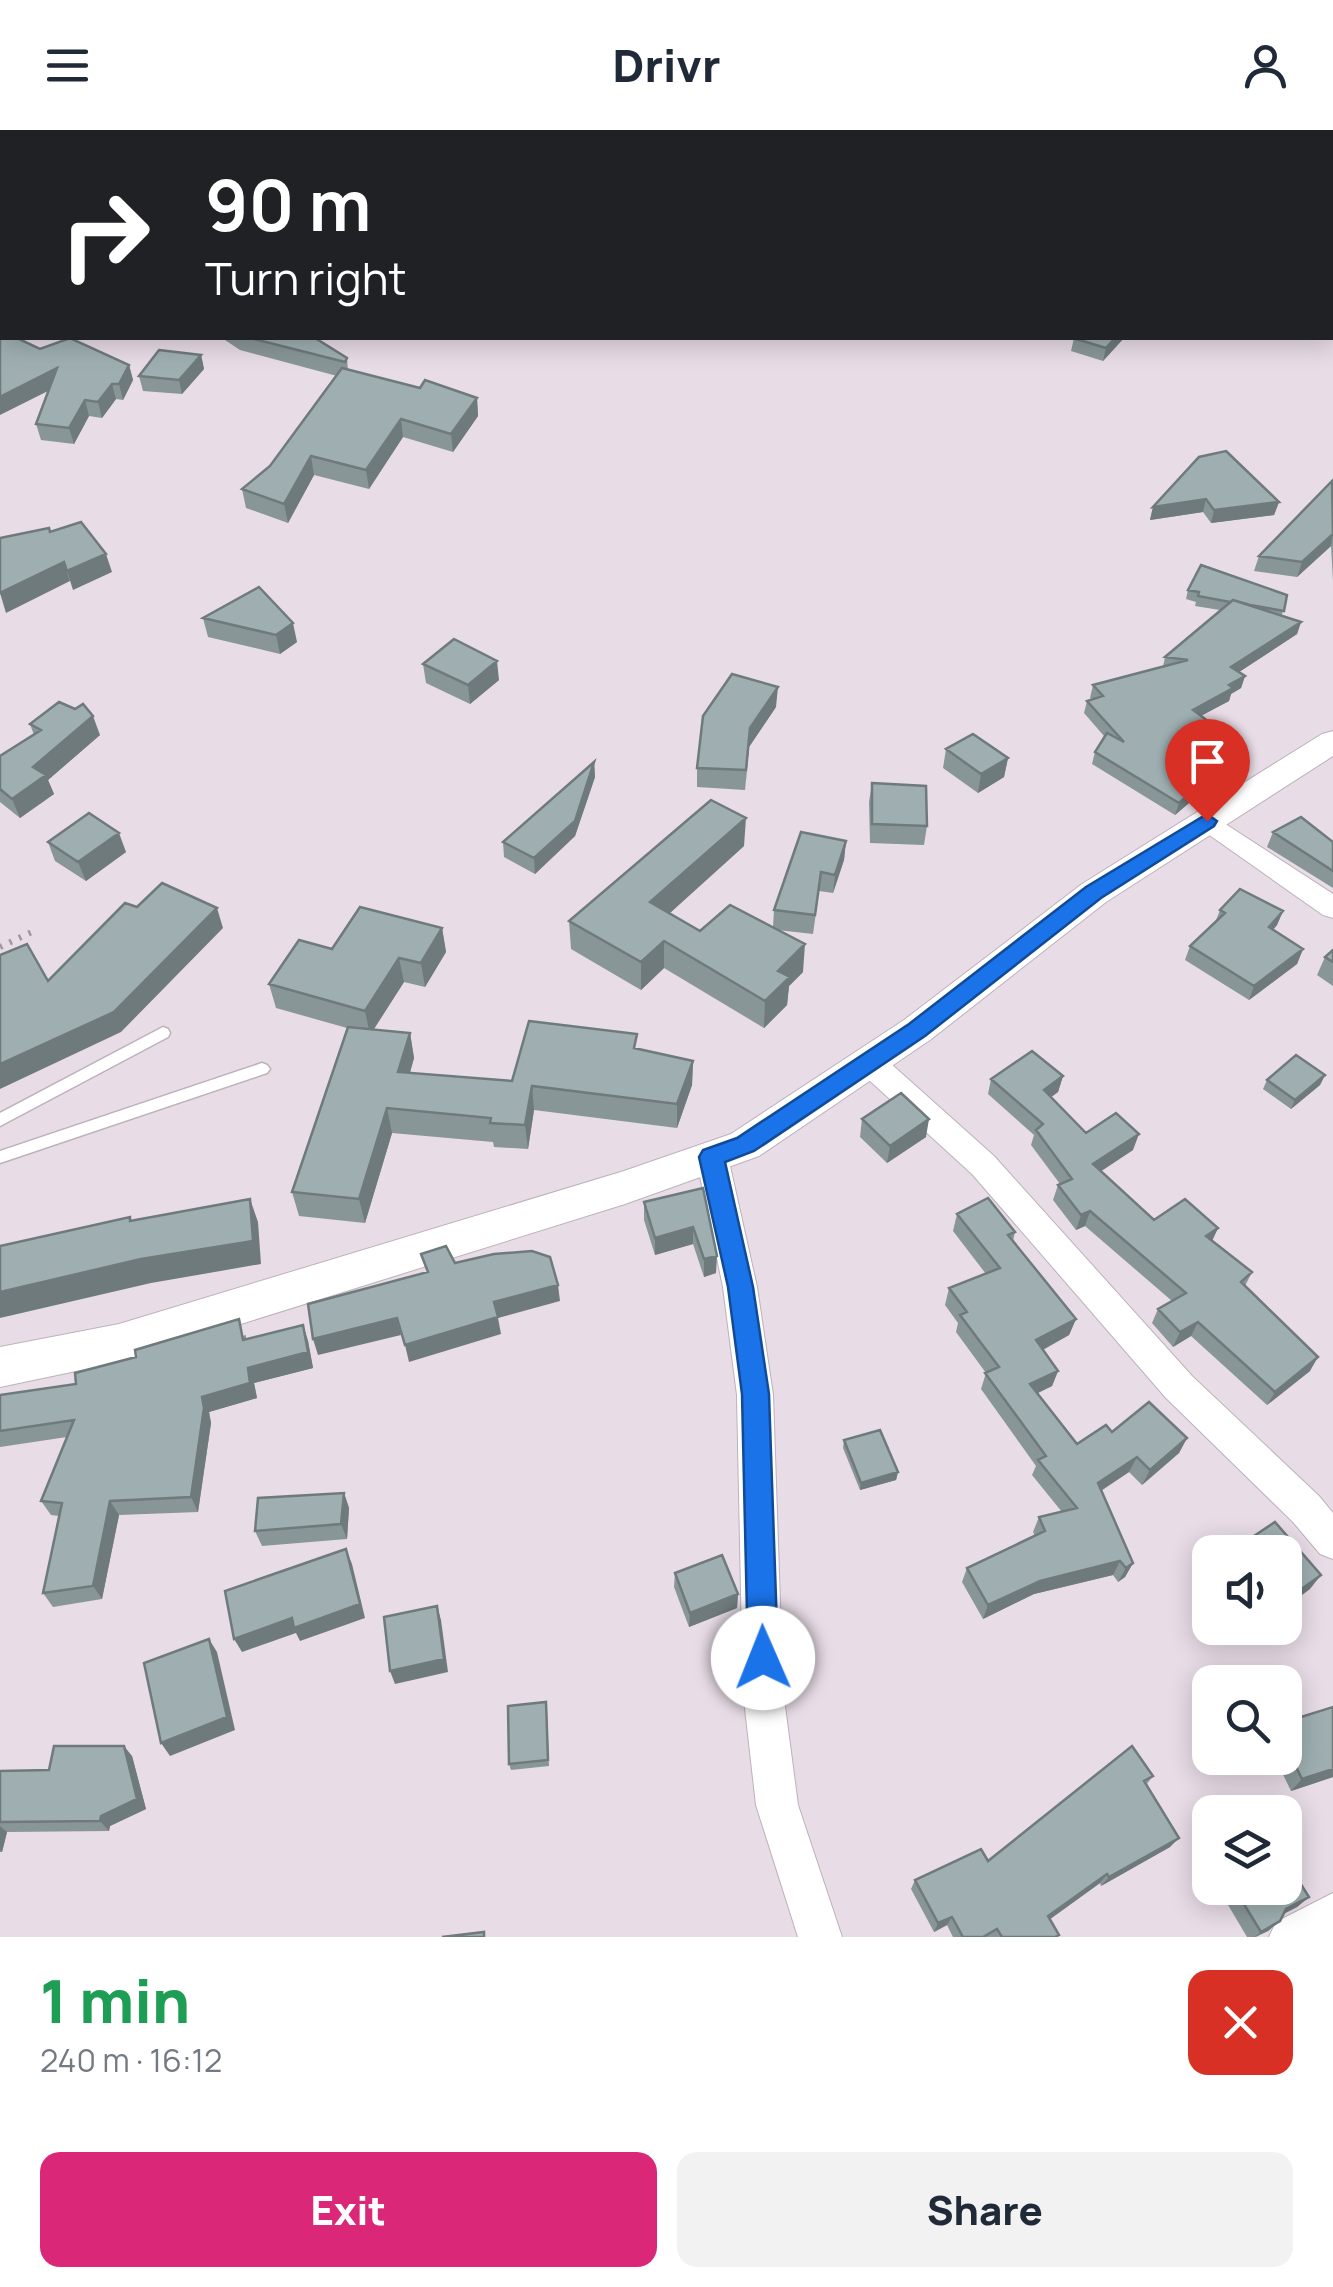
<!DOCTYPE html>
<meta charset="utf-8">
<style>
body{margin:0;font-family:Manrope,sans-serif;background:#f2f2f3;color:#1f2937;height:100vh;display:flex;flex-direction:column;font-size:38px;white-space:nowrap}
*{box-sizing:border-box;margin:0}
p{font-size:32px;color:#747a83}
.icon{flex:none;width:55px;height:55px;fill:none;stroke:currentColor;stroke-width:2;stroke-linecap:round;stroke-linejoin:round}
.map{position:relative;height:1807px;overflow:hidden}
.panel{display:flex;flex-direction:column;background:#fff;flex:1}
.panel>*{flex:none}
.guide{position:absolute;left:0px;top:0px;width:1335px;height:210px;box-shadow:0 5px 25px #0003;background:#202124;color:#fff;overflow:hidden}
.controls{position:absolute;left:1192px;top:1405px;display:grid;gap:20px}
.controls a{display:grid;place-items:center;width:110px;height:110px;border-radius:20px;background:#fff;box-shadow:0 5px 25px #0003;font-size:50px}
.pin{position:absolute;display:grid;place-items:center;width:85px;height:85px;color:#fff;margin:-102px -42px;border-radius:50% 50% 50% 0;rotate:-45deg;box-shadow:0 0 10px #0007}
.pin .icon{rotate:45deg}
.me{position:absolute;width:110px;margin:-55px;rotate:359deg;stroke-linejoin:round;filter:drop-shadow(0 0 8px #0008)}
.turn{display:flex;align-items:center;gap:35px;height:210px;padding:0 40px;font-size:45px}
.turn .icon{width:130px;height:130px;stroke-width:2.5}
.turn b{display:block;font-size:70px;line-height:85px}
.round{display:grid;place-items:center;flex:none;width:105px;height:105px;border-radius:20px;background:#f2f2f3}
.overview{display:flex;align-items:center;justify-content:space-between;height:170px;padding:0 40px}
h1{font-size:60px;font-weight:800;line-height:75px;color:#1e9e55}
.primary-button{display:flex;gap:20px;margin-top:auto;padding:20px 40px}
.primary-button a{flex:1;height:115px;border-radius:20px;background:#db2777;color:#fff;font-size:40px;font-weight:800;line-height:115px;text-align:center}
.primary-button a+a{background:#f2f2f3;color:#1f2937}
header{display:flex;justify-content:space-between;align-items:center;height:130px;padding:0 40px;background:#fff;font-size:45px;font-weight:800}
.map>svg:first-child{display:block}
</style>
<header><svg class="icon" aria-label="menu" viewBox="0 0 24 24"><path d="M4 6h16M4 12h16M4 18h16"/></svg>Drivr<svg class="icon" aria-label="person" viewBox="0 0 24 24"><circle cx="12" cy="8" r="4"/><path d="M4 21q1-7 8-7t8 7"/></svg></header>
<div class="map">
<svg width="1333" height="1807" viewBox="0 0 1333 1807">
<rect width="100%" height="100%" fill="#e8dce6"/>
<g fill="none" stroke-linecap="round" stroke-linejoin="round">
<g stroke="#bdb2bb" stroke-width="3">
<path id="service" d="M163,897L168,899L170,903L168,907L0,996V983Z
M262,933L267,935L270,939L267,943L0,1033V1021Z"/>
</g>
<g stroke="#bdb2bb" stroke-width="2">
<path id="minor" d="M1332,45H1333V55H1332Z
M1207,682L1333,764V788L1323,785L1198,697L1194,691L1198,685Z
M869,920L880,924L994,1026L1192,1246L1319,1366L1333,1383V1429L1320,1424L1293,1392L1166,1268L972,1044L858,940L854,932L858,924Z
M712,1014L723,1018L728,1027L757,1157L773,1265L783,1561L798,1675L842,1807H798L756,1675L743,1561L737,1265L723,1157L696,1027L701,1018Z
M1333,1763V1807H1269L1276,1792Z"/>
</g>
<g stroke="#bdb2bb" stroke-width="2">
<path id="tertiary" d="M1333,601V626L1106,772L930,910L759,1026L625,1074L119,1232L0,1257V1217L119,1194L624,1041L731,1004L904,890L1082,754L1322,604Z"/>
</g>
<path stroke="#a1989f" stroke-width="6" stroke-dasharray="2.5 8" stroke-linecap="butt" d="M0,817L36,800"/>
<use href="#service" fill="#fff" fill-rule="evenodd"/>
<use href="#minor" fill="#fff" fill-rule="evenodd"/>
<use href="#tertiary" fill="#fff" fill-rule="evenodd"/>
</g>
<path fill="#899698" d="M484,0H768L767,2H487Z
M1011,0H1072L1071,2H1011Z
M222,208H315L347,228L348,240L420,258L477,268L478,286L453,322L403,307L369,359L314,345L288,393L246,378L242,359L270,336L337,246L240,220Z
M1074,208H1124L1103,231L1071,221Z
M40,219L129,235L133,250L123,270L116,269L102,288L89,286L74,314L41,310L36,294L49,260Z
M201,225L204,239L182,264L143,261L139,246Z
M1199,327L1279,372L1274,385L1211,393L1203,382L1150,390L1153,377Z
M1333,351V451L1331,416L1297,447L1254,441L1259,426Z
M259,457L297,512L280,524L208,507L203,488Z
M1188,460L1287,465L1282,485L1301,492L1297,504L1239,542L1245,546L1241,558L1231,564L1229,571L1201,586L1212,610L1201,616L1197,628L1180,643L1196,667L1175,685L1092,634L1095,622L1104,606L1084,583L1087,571L1092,569L1090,568L1093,555L1163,537L1165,527L1220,480L1195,476L1196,472L1186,469Z
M423,534L499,550L470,574L426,553Z
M776,577L749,617L745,660L697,657V638Z
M30,594L100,605L48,650L54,664L20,688L0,672V626L34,605Z
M946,619L1008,628L1004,647L978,663L943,638Z
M594,632L595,647L575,706L535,744L504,727L503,712Z
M872,653L927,696L924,715L870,713L869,672Z
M1273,702L1333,712V758L1267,717Z
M846,711L844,730L833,763L819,761L813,804L777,800L803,842L789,856L787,875L764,898L664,838L641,860L571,819L569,791L744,716L670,783L700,801L773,797L774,780Z
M48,712L126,722L86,751L55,731Z
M1220,780L1283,781L1277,795L1273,800L1303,819L1297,834L1249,870L1185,830L1190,816L1215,793Z
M442,798L446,822L425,857L404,852L374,899L410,903L414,928L410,943L512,951L638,919L693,931L692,955L677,998L534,980L528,1019L494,1017L493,1012L392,1003L365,1093L299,1086L292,1062L347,898L276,878L269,854L332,819Z
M1333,820V856L1317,845L1325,827Z
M1325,945L1320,955L1291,979L1263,959L1267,950Z
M1063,946L1058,962L1051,967L1086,1003L1133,1020L1100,1041L1154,1090L1218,1098L1212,1111L1252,1142L1245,1156L1310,1241L1267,1275L1191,1206L1173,1217L1152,1193L1158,1179L1172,1171L1085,1096L1076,1100L1053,1070L1058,1055L1060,1054L1031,1015L1034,1005L988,964L991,949Z
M862,989L926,1007L887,1033L860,1007Z
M703,1058L716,1143L704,1147L693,1114L655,1125L644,1090V1072Z
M957,1084L1015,1102L1013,1111L1076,1189L1069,1205L1043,1220L1058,1241L1052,1256L1037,1263L1077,1314L1112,1302L1187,1308L1179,1323L1142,1355L1129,1342L1101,1361L1133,1433L1125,1447L1118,1452L1113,1445L1034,1464L983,1489L962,1452L967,1438L1035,1406L1033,1402L1039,1387L1062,1382L1032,1345L1036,1336L981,1259L986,1243L956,1202L958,1193L945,1175L949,1158L986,1144L953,1101Z
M303,1195L308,1211L313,1238L254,1253L257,1268L209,1282L211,1293L198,1382L119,1385L102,1469L53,1477L43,1463L59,1386L51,1385L41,1371L67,1307L0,1317V1265L76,1254L246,1205V1209Z
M844,1310L898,1342L896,1350L860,1360L843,1318Z
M344,1363L349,1378L347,1409L262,1416L255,1401Z
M675,1443L738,1464L737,1478L689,1497L674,1457Z
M1333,1577V1647L1291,1661L1275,1628H1285V1592Z
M547,1579L549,1636L511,1640L509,1634Z
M132,1626L146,1679L110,1696L109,1701L7,1702L2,1722H0V1641L49,1640Z
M1153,1646L1146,1655L1170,1717L1101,1756L1100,1753L1050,1789L1057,1807H953L947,1795L934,1802L911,1759L915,1750L988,1731Z
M1218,1758H1285L1309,1767L1297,1777L1283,1784L1280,1791L1268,1801L1256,1807H1247Z"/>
<path fill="#6f7a7c" d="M737,0H768L767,2H737Z
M1115,208H1124L1103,231L1106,218Z
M201,225L204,239L182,264L179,250Z
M129,235L133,250L123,270L119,254Z
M57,238L62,254L0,285V267Z
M112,254L116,269L102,288L98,272Z
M477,268L478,286L453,322L451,304Z
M85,270L89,286L74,314L69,298Z
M401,289L403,307L369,359L366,340Z
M311,326L314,345L288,393L284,374Z
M1206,369L1203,382L1150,390L1153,377Z
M1279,372L1274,385L1211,393L1214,380Z
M1333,404L1331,416L1297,447L1302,432Z
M106,424L112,442L73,460L67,441Z
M64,432L70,451L6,483L0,463Z
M1301,492L1297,504L1227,550L1231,537Z
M293,493L297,512L280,524L276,505Z
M497,531L499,550L470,574L468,555Z
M1245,546L1241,558L1231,564L1229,571L1189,592L1193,580Z
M778,557L776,577L749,617L745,660L750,598Z
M93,586L100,605L48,650L54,664L20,688L12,669L33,637Z
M1216,597L1212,610L1201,616L1197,628L1169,652L1173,639L1192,610Z
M1008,628L1004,647L978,663L981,644Z
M594,632L595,647L575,706L535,744L534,728Z
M1201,654L1196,667L1175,685L1179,673Z
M746,688L744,716L651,800L650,772Z
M119,703L126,722L86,751L78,732Z
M846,711L844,730L833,763L835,745Z
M217,778L223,798L121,902L0,959V934Z
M1283,781L1277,795L1263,811L1269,797Z
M442,798L446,822L425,857L421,833Z
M664,811V838L641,860V832Z
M805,814L803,842L789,856L787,875L764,898L765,871L778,841Z
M1303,819L1297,834L1249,870L1254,856Z
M399,828L404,852L370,905L365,881Z
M410,903L414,928L403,966L398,942Z
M693,931L692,955L677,998V974Z
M1325,945L1320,955L1291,979L1295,970Z
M1063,946L1058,962L1039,976L1044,960Z
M532,956L534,980L528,1019L525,995Z
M387,978L392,1003L365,1093L359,1069Z
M929,989L926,1007L887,1033L890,1016Z
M1139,1004L1133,1020L1088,1050L1093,1034Z
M250,1069L258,1092L261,1134L151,1153L0,1188V1162Z
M1090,1081L1085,1096L1076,1100L1081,1085Z
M693,1097V1114L655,1125V1108Z
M1218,1098L1211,1113L1206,1106Z
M717,1126L716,1143L704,1147V1129Z
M558,1155L560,1171L498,1188L501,1204L409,1232L405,1215L494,1172Z
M397,1188L401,1205L318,1225L313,1209Z
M1076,1189L1069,1205L1031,1226L1036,1210Z
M1198,1192L1191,1206L1173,1217L1180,1202Z
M303,1195L308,1211L313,1238L254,1253L257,1268L209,1282L211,1293L198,1382L191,1367L202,1267L248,1238Z
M1318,1227L1310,1241L1267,1275L1275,1262Z
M1058,1241L1052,1256L1024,1270L1030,1254Z
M1187,1308L1179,1323L1142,1355L1150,1340Z
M1137,1327L1129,1342L1091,1367L1098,1353Z
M898,1342L896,1350L860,1360L861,1353Z
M344,1363L349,1378L347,1409L341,1394Z
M110,1371L119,1385L102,1469L93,1456Z
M346,1419L352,1434L365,1488L300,1511L296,1503L242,1522L234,1509L292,1488Z
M1120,1431L1113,1445L1034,1464L983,1489L988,1475L1040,1451Z
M1133,1433L1125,1447L1118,1452L1126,1438Z
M1321,1445L1310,1459L1285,1478V1471Z
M738,1464L737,1478L689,1497L690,1483Z
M437,1476L441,1490L448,1542L395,1554L390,1541Z
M209,1509L217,1522L235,1600L170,1626L161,1613Z
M124,1616L132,1626L146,1679L110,1696L109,1701L100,1691Z
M1333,1639V1647L1291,1661L1302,1649Z
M0,1696L7,1702L2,1722L0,1720Z
M1179,1708L1170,1717L1101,1756L1109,1747Z
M1107,1744L1100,1753L1042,1795L1048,1786Z
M1309,1767L1297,1777L1274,1789L1286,1779Z
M952,1787L947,1795L934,1802L938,1793Z
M1280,1791L1268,1801L1254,1807L1261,1802Z"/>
<path fill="#9fafb1" stroke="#6f7a7c" stroke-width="2.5" d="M503,0H739L741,2H506Z
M1012,0H1046V2H1012Z
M1166,0H1273L1271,2H1166Z
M1317,0H1333V4L1332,2H1317Z
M0,55L2,57V96L0,94Z
M0,199L2,200V208H17L40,219L70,208L129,235L119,254H112L98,272L85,270L69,298L36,294L57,238L0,267Z
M250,208H315L347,228L345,232Z
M1073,208H1115L1106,218Z
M159,220L201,225L179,250L139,246Z
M342,238L420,258L425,250L477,268L451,304L401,289L366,340L311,326L284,374L242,359L270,336Z
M1226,321L1279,372L1214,380L1206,369L1153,377L1199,327Z
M1332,351L1333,404L1302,432L1259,426Z
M81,392L106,424L67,441L64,432L0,463V408L49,398L50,402Z
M1201,435L1287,465L1284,481L1250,475L1233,470L1230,472L1198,466L1199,462L1188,460Z
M259,457L293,493L276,505L203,488Z
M1233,470L1301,492L1231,537L1245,546L1229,555L1233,558L1193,580L1216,597L1192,610L1201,615L1173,639L1201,654L1179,673L1095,622L1107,603L1124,612L1087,571L1103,566L1093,555L1188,530L1165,527Z
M454,509L497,531L468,555L423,534Z
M732,544L778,557L750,598L746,640L697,638L703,586Z
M59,572L75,579L83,574L93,586L33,637L46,645L12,669L0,659V626L41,600L30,594Z
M973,604L1008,628L981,644L946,619Z
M594,632L575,691L534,728L503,712Z
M872,653L926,656L927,696L872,694Z
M711,670L746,688L650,772L700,801L730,775L805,814L778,841L790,847L765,871L664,811L641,832L569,791Z
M89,683L119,703L78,732L48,712Z
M1301,687L1333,712V741L1273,702Z
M801,702L846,711L835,745L821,742L815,785L774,780Z
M162,753L217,778L114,882L0,934V825L27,814L48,851L125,773L137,777Z
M1240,759L1283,781L1269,797L1303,819L1254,856L1190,816L1225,783L1220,780Z
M360,777L442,798L421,833L399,828L365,881L269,854L299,810L332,819Z
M1333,820V832L1325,827Z
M529,891L637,904L634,918L693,931L677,974L532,956L525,995L490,993L491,988L387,978L359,1069L292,1062L348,897L410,903L398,942L512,951Z
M1032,921L1063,946L1044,960L1086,1003L1116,983L1139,1004L1093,1034L1154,1090L1185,1069L1218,1098L1206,1106L1252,1142L1241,1152L1318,1227L1275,1262L1198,1192L1180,1202L1158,1179L1186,1163L1090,1081L1081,1085L1058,1055L1072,1049L1036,1000L1043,994L991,949Z
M1296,925L1325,945L1295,970L1267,950Z
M901,963L929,989L890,1016L862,989Z
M703,1058L717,1126L704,1129L693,1097L655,1108L644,1072Z
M988,1068L1015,1102L1008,1105L1076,1189L1036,1210L1058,1241L1030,1254L1077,1314L1106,1295L1112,1302L1149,1272L1187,1308L1150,1340L1137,1327L1098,1353L1133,1433L1126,1438L1120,1431L1040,1451L988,1475L967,1438L1045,1401L1039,1387L1077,1378L1038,1330L1046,1326L985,1243L999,1237L960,1185L967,1182L949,1158L1000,1138L957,1084Z
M250,1069L253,1111L141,1129L0,1162V1116L130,1087V1091Z
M446,1116L455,1133L494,1124L532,1121L550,1127L558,1155L494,1172L498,1187L405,1215L397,1188L313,1209L308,1174L428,1142L421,1124Z
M239,1189L243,1210L303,1195L308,1222L248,1238L250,1253L202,1267L204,1278L191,1367L110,1371L93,1456L43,1463L62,1373L41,1371L74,1290L0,1301V1265L76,1254L75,1243L136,1227L135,1220Z
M880,1300L898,1342L861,1353L844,1310Z
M344,1363L341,1394L255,1401L258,1368Z
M1275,1392L1321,1445L1285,1471V1422H1230Z
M346,1419L360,1474L294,1498L292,1488L234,1509L225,1461Z
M722,1425L738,1464L690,1483L675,1443Z
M437,1476L444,1529L390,1541L384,1487Z
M209,1509L227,1587L161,1613L144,1533Z
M546,1572L548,1630L509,1634L508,1576Z
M1333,1577V1639L1302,1649L1285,1614V1592Z
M54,1616H124L137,1669L101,1686L100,1691L0,1692V1641L49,1640Z
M1132,1616L1153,1646L1144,1651L1179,1708L1109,1747L1107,1744L1048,1786L1059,1805L1055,1807H1002L997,1799L983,1807H963L952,1787L938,1793L915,1750L981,1719L988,1731Z
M1285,1729L1309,1767L1286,1779L1280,1791L1261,1802L1234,1758H1285Z
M484,1802V1807H442Z"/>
<path fill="#1a73e8" stroke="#114b97" stroke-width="2.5" d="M1207,684L1217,691L1214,696L1101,768L925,906L754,1021L725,1032L753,1157L769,1264L778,1528L773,1539L763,1543L752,1539L748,1528L742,1264L728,1157L699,1027L703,1020L737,1008L909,894L1086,757Z"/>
</svg>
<div class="controls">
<a><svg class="icon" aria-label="sound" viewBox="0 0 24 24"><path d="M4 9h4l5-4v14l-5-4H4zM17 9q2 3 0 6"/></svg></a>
<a><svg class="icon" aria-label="search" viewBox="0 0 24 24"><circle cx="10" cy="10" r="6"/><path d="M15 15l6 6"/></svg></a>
<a><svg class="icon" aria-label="layers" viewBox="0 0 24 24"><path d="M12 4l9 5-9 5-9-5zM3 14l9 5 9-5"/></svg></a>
</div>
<div class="pin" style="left:1207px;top:691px;background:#d93025"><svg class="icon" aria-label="arrive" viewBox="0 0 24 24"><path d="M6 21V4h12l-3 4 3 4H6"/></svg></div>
<svg class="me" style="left:763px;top:1528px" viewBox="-20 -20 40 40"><circle r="19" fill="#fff"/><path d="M0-13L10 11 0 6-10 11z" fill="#1a73e8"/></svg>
<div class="guide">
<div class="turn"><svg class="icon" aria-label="right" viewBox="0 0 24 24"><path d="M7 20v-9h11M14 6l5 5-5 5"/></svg><div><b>90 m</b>Turn right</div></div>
</div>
</div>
<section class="panel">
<div class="overview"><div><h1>1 min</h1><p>240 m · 16:12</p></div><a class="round" style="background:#d93025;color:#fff"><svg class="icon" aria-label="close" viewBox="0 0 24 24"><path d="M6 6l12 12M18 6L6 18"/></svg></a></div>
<div class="primary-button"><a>Exit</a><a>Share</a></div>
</section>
